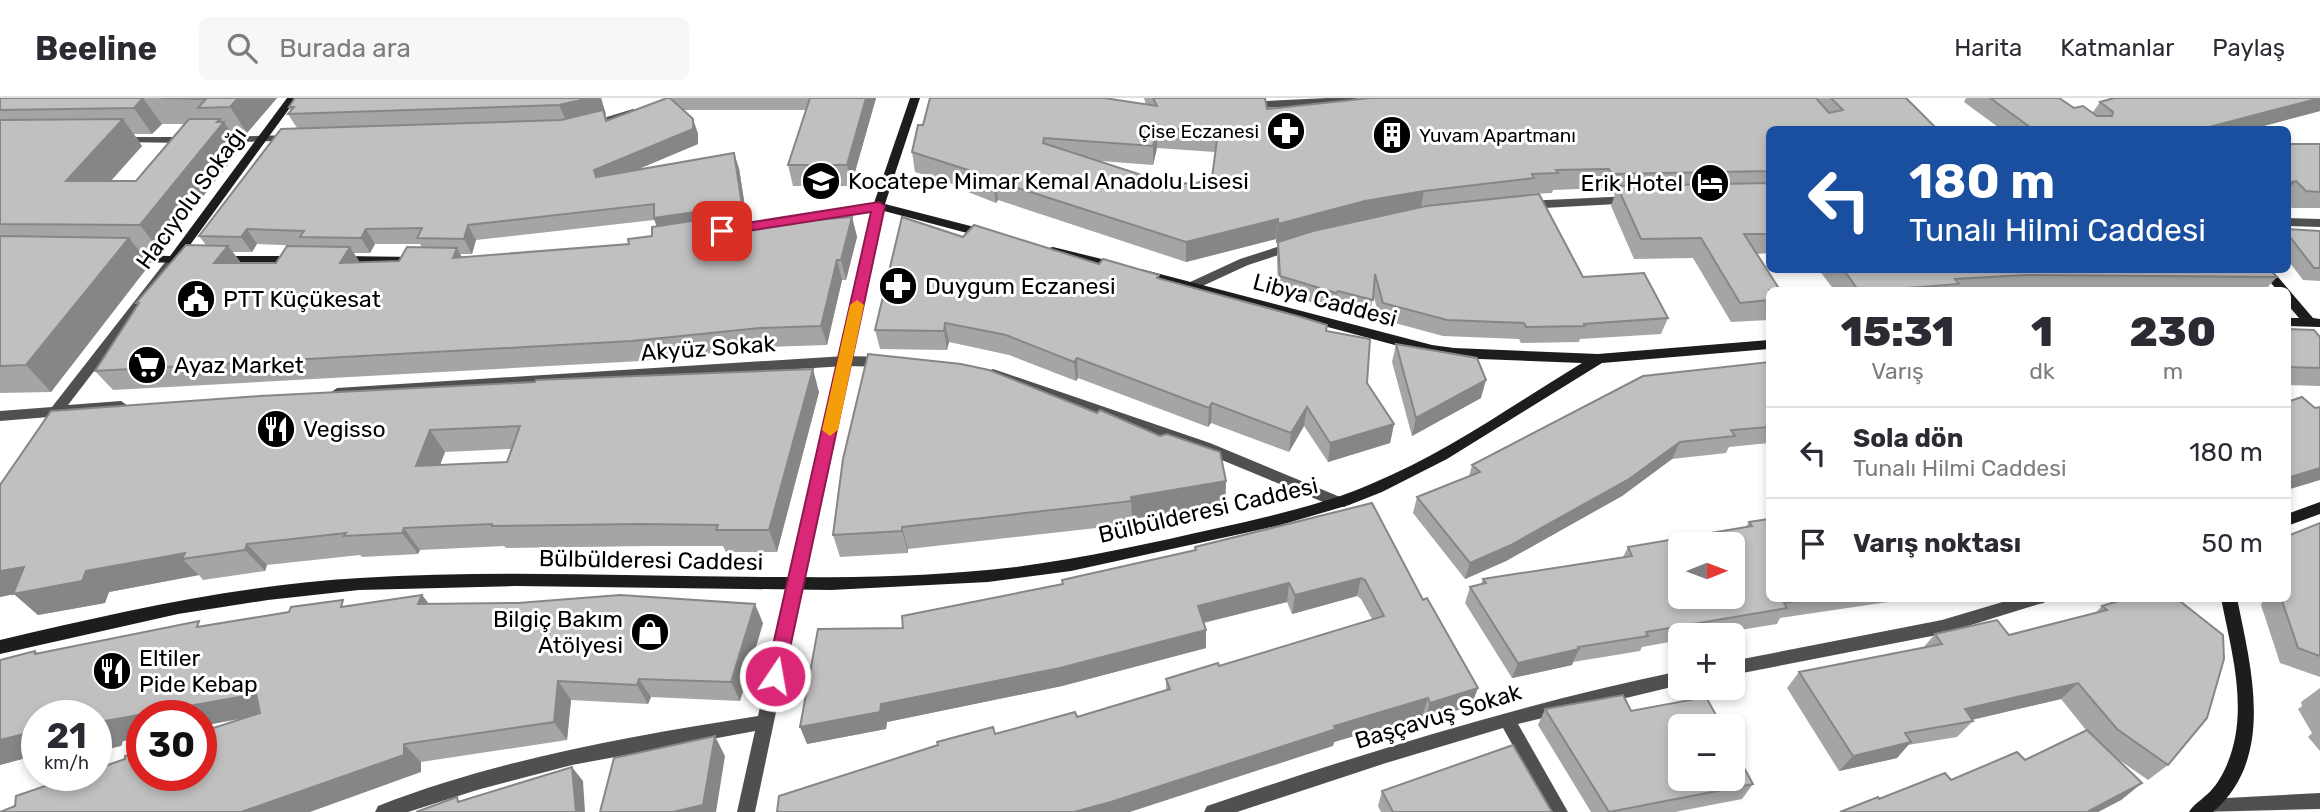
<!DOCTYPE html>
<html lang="tr">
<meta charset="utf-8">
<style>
body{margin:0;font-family:Rubik,sans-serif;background:#f7f7f7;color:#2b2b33;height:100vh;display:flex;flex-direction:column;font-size:26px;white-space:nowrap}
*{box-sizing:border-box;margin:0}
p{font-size:23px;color:#7c7c81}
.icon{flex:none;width:38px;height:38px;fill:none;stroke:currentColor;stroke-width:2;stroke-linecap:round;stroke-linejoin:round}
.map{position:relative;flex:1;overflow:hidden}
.side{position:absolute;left:1766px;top:189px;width:525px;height:315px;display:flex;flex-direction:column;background:#fff;border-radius:10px;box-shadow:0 4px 10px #0003}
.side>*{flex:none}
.top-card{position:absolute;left:1766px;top:28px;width:525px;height:147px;border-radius:10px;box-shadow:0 4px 10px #0003;background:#1a4fa0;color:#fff;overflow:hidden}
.needle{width:46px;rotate:89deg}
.tools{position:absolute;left:1668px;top:434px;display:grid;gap:14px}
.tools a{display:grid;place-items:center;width:77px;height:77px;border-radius:10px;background:#fff;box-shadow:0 4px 10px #0003;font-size:35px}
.speed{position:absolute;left:21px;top:602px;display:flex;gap:14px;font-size:35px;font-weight:700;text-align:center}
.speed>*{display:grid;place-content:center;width:91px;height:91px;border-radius:50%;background:#fff;box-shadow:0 4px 10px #0003;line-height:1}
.speed small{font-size:18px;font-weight:400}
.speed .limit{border:10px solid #d22;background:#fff;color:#111}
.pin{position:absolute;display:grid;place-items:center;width:60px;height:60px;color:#fff;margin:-30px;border-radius:14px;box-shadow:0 4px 10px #0006}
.me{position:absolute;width:77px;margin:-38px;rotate:12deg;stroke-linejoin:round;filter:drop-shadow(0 0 5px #0008)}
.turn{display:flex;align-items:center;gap:24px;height:147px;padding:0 28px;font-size:32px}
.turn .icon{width:91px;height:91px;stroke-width:2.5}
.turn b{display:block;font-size:49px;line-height:60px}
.eta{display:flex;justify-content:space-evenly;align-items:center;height:119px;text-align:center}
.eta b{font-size:42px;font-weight:800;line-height:49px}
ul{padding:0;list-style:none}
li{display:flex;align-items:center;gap:21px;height:91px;padding:0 28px;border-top:2px solid #e1e1e2}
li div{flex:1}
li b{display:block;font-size:26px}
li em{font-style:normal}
header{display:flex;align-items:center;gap:42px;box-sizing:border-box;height:98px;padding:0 35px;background:#fff;border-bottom:2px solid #e1e1e2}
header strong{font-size:33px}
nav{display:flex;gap:38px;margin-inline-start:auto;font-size:24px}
.search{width:490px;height:63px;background:#f7f7f7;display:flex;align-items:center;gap:18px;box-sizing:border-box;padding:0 24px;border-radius:10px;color:#7c7c81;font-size:26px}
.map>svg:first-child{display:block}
</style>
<header>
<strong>Beeline</strong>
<div class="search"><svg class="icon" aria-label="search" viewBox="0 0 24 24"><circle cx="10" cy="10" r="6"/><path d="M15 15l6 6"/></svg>Burada ara</div>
<nav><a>Harita</a><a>Katmanlar</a><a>Paylaş</a></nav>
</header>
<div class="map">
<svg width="2320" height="714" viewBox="0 0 2320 714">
<rect width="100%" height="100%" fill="#fff"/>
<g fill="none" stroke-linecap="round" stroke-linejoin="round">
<path fill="#505050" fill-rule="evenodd" d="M1327,0H1358L1353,3L1303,9L1247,10L1242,7L1247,4Z
M633,11L638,14L637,16L589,29L584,26Z
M293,37L297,38V42L218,45L213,42L218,39Z
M120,39H188L193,42L188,45L116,44V40Z
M1631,98L1637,102L1635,105L1526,111L1520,107L1526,103Z
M2287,120L2320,121V129L2287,128Z
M1296,143L1302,147L1300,150L1248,167L1196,191H1188L1186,188L1188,185L1240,161Z
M173,158L177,159L179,162L177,165L68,307L121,303L128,308L126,311L60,318L54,321L49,319L0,323V313L52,309L169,159Z
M845,258L886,259L893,264L886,269L845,268L337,300L330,295L337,290Z
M993,271L1210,345L1345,401L1347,405L1345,409H1335L1200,353L988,279L986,276L988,273Z
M795,480L800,482L803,486L755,714H737L755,633L572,667L477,692L408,714H375L378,708C499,661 630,638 758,618L787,486L790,482Z
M2016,500H2046L2044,505L2039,506L1942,536L1732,577V563L1942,522Z
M1680,573V587L1518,626L1568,714H1550L1503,630L1386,665L1237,714H1204L1207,708L1213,706C1367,654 1521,606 1680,573Z
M2320,695V711L2202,714L2199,709L2202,703L2208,701Z"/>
<path fill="#1d1d1d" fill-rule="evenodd" d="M287,0H297L182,158L196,159L198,162L196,165L124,164L122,161L124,158L128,157L170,158Z
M910,0H920L885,106L990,133L992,136L986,140L884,113L804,479C874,480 946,477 1016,469C1084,460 1152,445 1218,430C1270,418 1322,407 1371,386C1446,355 1513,307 1582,265L1454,260L1432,257L1137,178L1135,175L1137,172L1141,171L1432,247L1454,250L1598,256L1769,242V251L1602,265L1447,361L1382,394L1349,407L1277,428L1071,473L988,484L831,492L516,488L359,492L268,502L178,516L0,556V542C118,514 238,487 360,480C503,471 646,479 789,479L872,113L752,132L746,128L752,124L874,105Z
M1053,149L1122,166L1124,169L1118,173L1049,156L1047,153L1049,150Z
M219,158H297L303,162L297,166L215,165L213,162L215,159Z
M341,158L416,159L422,163L416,167L337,165L335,162Z
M2260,172H2272L2313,220L2320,221V229L2287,228V220H2299L2287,206V192H2277Z
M2320,404V416L2287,428V416Z
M2221,500H2237C2251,570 2276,660 2213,714H2189C2193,707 2199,704 2204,699C2213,692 2219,683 2224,673C2251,618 2232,557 2221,500Z"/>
</g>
<path fill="#a5a5a5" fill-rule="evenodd" d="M0,0H277L247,35L232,36L241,50L160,153H140L150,166L51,294L0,295ZM162,26H184L136,83H111L142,48L134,36H152Z
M601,0L607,22L670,0H876L851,88H793L788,67L806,12H683L693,21L698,36V46L634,73L739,70L747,122H745L746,127L852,119L857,139L846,182H842L827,247L766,249L641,263L113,292L95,273L138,207L136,205L206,147L199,138L297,30L288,16L291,13L289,9ZM654,122L657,128L652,138L629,146L462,159L460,156H472L476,142ZM257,146L305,148L276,165H241L233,154H252ZM375,146H420L422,149L399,163L360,165L354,155H370Z
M1144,0H1265L1267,11L1370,0H1906L1769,32V155L1757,156L1769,192V222L1731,224L1693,160L1634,161L1611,108L1615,96H1605L1603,90L1553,92L1552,95L1530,96L1583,179L1668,220L1661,236L1580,241L1579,244L1521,245L1519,241L1443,238L1380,221L1373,196L1370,218L1335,209L1334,211L1278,194L1277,160L1278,145H1276V141L1186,164L998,102L996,105L968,94V91L915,74L912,54L923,27L1146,7ZM1157,50L1215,54L1212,80L1190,87L1175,88L1100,63L1153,67Z
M1966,0H2059L2074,10L2093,14L2100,4L2320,13L2249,32H2002L1964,4Z
M2287,46H2320V110H2292L2287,105Z
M2287,131L2320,133V183L2303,182L2287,161Z
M963,139L1099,166L1159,180L1326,233L1367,285L1394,326L1390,345L1328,364L1304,328L1289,354L1211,325L1208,329L1078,280L1076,283L1009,257L949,244L947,252L880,251L875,232Z
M1819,172H2270L2277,179L2265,192H1834Z
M2287,231L2320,239V288L2287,287Z
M1396,246L1481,300L1412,338L1392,264Z
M1769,264V345L1729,349L1726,355L1672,361L1622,398L1506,463L1465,481L1413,415L1417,399L1469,378L1472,367Z
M819,294L777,454H726L723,448H650L506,450L504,448L420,452L418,456L362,459L360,457L267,467L265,473L203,482L199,477L109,494L105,505L38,517L14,496L0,499V387L51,313ZM512,351L507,364L440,367L445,354Z
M1226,383L1225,406L1132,421V426L908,451V455L840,459L833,437Z
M1372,405L1423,502L1478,590L1471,608L1425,622L1422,618L1334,644L1333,648L995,636L1077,619L1166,592V581L1219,568L1372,521L1361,501L1357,498L1292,516L1287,504L1204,525L1206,532V550L1062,588L887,624L886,631L807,646L1063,487L1062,482L1194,453L1195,449Z
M1769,421V500H1891L1888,504L1780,520L1777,526L1709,537H1680V542L1642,549L1640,553L1573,564L1572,567L1512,580L1465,505L1470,489L1481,486L1483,481L1623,459L1628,449L1746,429L1749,424Z
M2320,425V579L2280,565L2261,507L2263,500H2287V439L2290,437Z
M422,497L429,506L763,525L740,603L651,599L648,606L571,602L567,642L421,664V674L246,620L201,628L142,618V639L123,643L121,648L37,618V657L0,667L35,553L38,555L204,528Z
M2128,500L2168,667L2148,682L2115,659L2142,685L2121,702L2098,714H1840L1879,701L2025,662L2086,632L2061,601L1972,622L1973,623L1957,639L1908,647L1897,660L1839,673L1787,590L1799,574L1923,550L1935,536L2009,537L2095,515L2102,508Z
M2320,590V653L2308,639L2312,635L2298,611L2302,608L2301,604Z
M1545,611L1753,686L1742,701L1675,714H1591L1538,627Z
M1382,693L1552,714H1381L1378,708Z"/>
<path fill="#868686" d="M143,0L162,26L152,36L134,10Z
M238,0H277L247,35L230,9Z
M590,0H601L606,16H605L609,27L567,25L559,7Z
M866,0H876L851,88L847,67Z
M2320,0V13L2249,32H2198Z
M123,21L142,48L87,109L66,83Z
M220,21L223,25L224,24L241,50L160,153L140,127Z
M693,21L698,36V46L600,87L602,95L594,72Z
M1157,30V50L1153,67V48Z
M734,55L739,70L747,122H745L749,135L744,127L659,135L654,120Z
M996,83L998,102L996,105L993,85Z
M2296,83L2287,93V85Z
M1424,93L1420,113L1362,123L1276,145L1278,126L1365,103Z
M852,119L857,139L846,182L841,162Z
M1278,121L1276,141L1186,164V144Z
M468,127L476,142L472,156L464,141Z
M247,131L257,146L252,154L241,139Z
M366,131L375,146L370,155L361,140Z
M129,140L150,166L51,294L26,267Z
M228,148L242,167L214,165Z
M350,149L362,168L340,165Z
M457,150L467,169L453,160Z
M837,162L842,182L827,247L821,228Z
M945,225L949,244L947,252L944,233Z
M1077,260L1078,280L1076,283L1074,264Z
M813,271L819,294L777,454L769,432Z
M1486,282L1481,300L1412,338L1416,320Z
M1212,305L1211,325L1208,329L1209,310Z
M1307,309L1304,328L1289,354L1291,335Z
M1394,326L1390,345L1328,364L1330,345Z
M430,332L445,354L431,390L416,368Z
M1680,344L1672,361L1622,398L1506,463L1465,481L1470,465Z
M2320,370V382L2287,392V380Z
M1226,383L1225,406L1132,421L1131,399Z
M902,429L908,451V455L902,433Z
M404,430L420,452L418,456L402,435Z
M247,446L267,467L265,473L245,452Z
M185,455L182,461L199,477L109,494L105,505L38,517L14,496L0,499V473L24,469Z
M1361,480L1357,498L1292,516L1295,497Z
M1289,485L1287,504L1197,526L1198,508Z
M422,497L437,516L418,506Z
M755,506L763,525L740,603L731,584Z
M1206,532V550L1062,588L887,624L886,631L807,646L800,629L881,606Z
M1579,551L1572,567L1512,580L1518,565Z
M639,581L651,599L648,606L637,587Z
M558,583L571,602L567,642L554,624Z
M2078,585L2061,601L1949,627L1965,611Z
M1478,590L1471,608L1425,622L1430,605Z
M256,596L275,614L201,628V618H142V639L123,643L121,648L96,654V631L100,624Z
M1428,600L1422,618L1334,644L1333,648L1130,714H1074L1334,628Z
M36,633L37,657L0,667V642Z
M715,638L725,658L716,714H673Z
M1911,644L1897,660L1839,673L1853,658Z
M404,646L421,664V674L310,714H241Z
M572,669L583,683L585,714H576Z
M2142,685L2121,702L2098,714H2087Z"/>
<path fill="#c0c0c0" stroke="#868686" stroke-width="2" fill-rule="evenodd" d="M0,0H143L134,10L0,12Z
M161,0H238L230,9L198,10L206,1Z
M295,0H590L559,7L288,16L294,9H289Z
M667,0H670L693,21V31L594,72L596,79L734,55L742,107L654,120V106L468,127L464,141L417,140L422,130L366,131L361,140L300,139L304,133L247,131L241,139L199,138L281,31L561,22L603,12L606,23Z
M810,0H866L847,67H788Z
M930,0H1104L1157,8L1153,0H1265L1267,11L1370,0H1816L1829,15L1843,12L1831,0H1906L1938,32H1769V73L1612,76L1609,71L1556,72L1558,75L1532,76L1534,80L1424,93L1365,103L1278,126V121L1186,144L996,83L993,85L965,75L968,72L912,54L918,27H923ZM1157,30L1218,34L1212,80L1190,87L1186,85L1175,88L1043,45L1044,40L1153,48Z
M1990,0H2059L2074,10L2083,8L2097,18H2112L2113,14L2100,4L2114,0H2320L2198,32H2034Z
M123,21L66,83H136L189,21H220L217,24H224L140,127L0,126V22Z
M2287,46H2320V94L2306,93L2296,83L2287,85Z
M1769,85V136H1744L1780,192H1769V202L1740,205L1701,140L1641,141L1617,88Z
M1539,96L1583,179L1644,175L1668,220L1584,226L1585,228L1526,229L1524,225L1447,222L1383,205L1375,176L1373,202L1338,193L1336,195L1280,178L1278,144L1313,133L1426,108Z
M743,115L744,127L852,119L841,162H837L821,228L760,230L632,243L95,273L139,205H136L186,147L228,148L214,165H276L287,148L350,149L340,165L399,163L407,149L457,150L453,160L629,146L628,141L652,138V129Z
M902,119L963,139L974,127L1099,166L1103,161L1159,177L1157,180L1301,219L1327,227L1326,233L1370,241L1367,285L1394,326L1330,345L1307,309L1291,335L1212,305L1209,310L1077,260L1074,264L1006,237L945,225L944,233L875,232Z
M2287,131L2320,133V170H2314L2287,135Z
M0,138L129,140L26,267L0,268Z
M1844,172H2270L2277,179L2025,177L1955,181L1959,186L1881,192H1858Z
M2287,231L2314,232L2320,239V270L2287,269Z
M1396,246L1477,260L1486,282L1416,320Z
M868,256L961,266L989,272L1097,315L1100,312L1160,338L1167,336L1220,354L1226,383L1131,399L1132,403L902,429V433L833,437L843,361Z
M1769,264V329L1731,332L1735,338L1680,344L1629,381L1511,447L1470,465L1417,399L1480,374L1472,367L1643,278Z
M813,271L769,432H716L718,427L639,426L492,428V426L404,430L402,435L344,438L346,435L247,446L245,452L182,461L185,455L86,473L82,483L13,496L24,469L0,473V387L51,313L260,298L535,284L536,282ZM520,328L507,364L416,368L430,332Z
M2302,299L2315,310L2320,309V370L2287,380V304Z
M1372,405L1423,502L1427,500L1478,590L1430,605L1428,600L1334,628L1336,631L1111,704L1074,714H777L779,698L938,647L937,644L993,629L995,636L1075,614L1077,619L1170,591L1166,581L1218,565L1219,568L1384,518L1365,482L1361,480L1295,497L1289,485L1198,508L1206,532L1060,570L881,606L880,614L800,629L818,531L903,530L902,518L1063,486L1062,482L1196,452L1195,449Z
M1769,421V500H1815L1784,505L1787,510L1646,534L1648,538L1578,549L1579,551L1518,565L1470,489L1486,485L1483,481L1632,458L1628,449L1752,428L1749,424ZM1680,446H1732V499H1680Z
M2320,425V558L2298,550L2281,500H2287V449L2290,437Z
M422,497L418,506L518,505L620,497L755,506L731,584L639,581L637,587L558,583L554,624L404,646V657L241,714H0L15,708L16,698L77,677H96V671L125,661V658L142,653V677H201V634L260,615L256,596L100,624L98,630L96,631V618H37V644L32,645L36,633L0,642V562L35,553V556L199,523L197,529L289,514L291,509L343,502L341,509Z
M2128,500H2176L2223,537L2224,561L2207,620L2168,667L2117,631L2078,585L1965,611L1973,623L1905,635L1911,644L1853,658L1799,574L1942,546L1935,536L1997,522L2009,537L2107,512L2102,508Z
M1623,597L1631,613L1706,599L1722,628H1680V681H1732V648L1753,686L1609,714L1545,611Z
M2087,632L2142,685L2087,714H1840L1878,699L1879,701L1945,675L1951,682L2017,654L2025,662Z
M715,638L703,707L673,714H600L614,660Z
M1513,647L1552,714H1393L1382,693Z
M572,669L576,714H416L457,699L458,704Z"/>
<path fill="#db2777" stroke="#8e194d" stroke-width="2" d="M879,104L885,108L784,578L781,584L775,586L768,584L766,578L871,114L722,137L715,133L722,129Z"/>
<path fill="#f59e0b" d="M857,202L864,207L838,332L830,338L822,332L850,207Z"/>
<defs>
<g id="pharmacy-disc" transform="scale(2.0125)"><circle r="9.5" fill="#000" stroke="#fff"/><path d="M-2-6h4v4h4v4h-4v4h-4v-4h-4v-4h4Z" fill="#fff"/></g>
<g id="building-disc" transform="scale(2.0125)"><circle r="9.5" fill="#000" stroke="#fff"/><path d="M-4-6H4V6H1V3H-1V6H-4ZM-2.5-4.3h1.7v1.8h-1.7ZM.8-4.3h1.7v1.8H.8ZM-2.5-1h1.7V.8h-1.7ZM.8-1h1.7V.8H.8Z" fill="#fff"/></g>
<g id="school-disc" transform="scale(2.0125)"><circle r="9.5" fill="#000" stroke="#fff"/><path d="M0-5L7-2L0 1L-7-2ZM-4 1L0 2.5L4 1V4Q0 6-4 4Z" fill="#fff"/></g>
<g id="hotel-disc" transform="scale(2.0125)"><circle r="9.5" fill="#000" stroke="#fff"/><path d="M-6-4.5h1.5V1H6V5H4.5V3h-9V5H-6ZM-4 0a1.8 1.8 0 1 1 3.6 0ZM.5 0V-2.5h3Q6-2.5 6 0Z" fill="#fff"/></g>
<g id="civic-disc" transform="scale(2.0125)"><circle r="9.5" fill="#000" stroke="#fff"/><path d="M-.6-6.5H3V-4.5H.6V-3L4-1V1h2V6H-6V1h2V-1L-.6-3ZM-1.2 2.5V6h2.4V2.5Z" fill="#fff"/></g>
<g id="supermarket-disc" transform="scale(2.0125)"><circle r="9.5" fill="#000" stroke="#fff"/><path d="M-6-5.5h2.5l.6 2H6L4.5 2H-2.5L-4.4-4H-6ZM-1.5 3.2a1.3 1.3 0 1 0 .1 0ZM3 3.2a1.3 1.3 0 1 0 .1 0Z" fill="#fff"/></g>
<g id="restaurant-disc" transform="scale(2.0125)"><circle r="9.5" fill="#000" stroke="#fff"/><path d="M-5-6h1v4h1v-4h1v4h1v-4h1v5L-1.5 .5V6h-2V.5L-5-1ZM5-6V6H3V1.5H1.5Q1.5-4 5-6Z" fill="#fff"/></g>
<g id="shop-disc" transform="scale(2.0125)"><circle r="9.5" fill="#000" stroke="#fff"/><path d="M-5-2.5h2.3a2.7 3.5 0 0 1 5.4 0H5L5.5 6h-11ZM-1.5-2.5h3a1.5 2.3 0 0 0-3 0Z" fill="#fff"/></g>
</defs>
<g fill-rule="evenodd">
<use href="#pharmacy-disc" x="1286" y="33"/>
<use href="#building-disc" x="1392" y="37"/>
<use href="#school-disc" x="821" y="83"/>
<use href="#hotel-disc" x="1710" y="85"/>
<use href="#pharmacy-disc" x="898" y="188"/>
<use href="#civic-disc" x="196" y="201"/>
<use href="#supermarket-disc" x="147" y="267"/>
<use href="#restaurant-disc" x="276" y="331"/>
<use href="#shop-disc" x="650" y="534"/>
<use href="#restaurant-disc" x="112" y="573"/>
</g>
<g text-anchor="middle" stroke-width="6" stroke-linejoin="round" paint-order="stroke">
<g font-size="19" fill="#000" stroke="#fff" text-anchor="end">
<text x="1259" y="40">Çise Eczanesi</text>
<text x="1419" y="44" text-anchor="start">Yuvam Apartmanı</text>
</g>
<g font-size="23" fill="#000" stroke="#fff" text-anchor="start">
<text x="848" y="91">Kocatepe Mimar Kemal Anadolu Lisesi</text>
<text x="1683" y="93" text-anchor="end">Erik Hotel</text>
<text x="925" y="196">Duygum Eczanesi</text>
<text x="223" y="209">PTT Küçükesat</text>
<text x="174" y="275">Ayaz Market</text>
<text x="303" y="339">Vegisso</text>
<text x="623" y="529" text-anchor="end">Bilgiç Bakım<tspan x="623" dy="26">Atölyesi</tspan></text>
<text x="139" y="568">Eltiler<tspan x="139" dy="26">Pide Kebap</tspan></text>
</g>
<g font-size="23" fill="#000" stroke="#fff">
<text transform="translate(191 100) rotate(-54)" y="8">Hacıyolu Sokağı</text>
<text transform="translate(1325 202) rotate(15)" y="8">Libya Caddesi</text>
<text transform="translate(708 250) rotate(-4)" y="8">Akyüz Sokak</text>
<text transform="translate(1208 412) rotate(-13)" y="8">Bülbülderesi Caddesi</text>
<text transform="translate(651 462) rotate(1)" y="8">Bülbülderesi Caddesi</text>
<text transform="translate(1438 618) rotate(-17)" y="8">Başçavuş Sokak</text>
</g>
</g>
</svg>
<div class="tools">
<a><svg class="needle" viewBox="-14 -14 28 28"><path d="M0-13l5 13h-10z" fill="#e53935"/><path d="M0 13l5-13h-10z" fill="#7c7c81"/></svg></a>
<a>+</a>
<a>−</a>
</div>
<div class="speed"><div>21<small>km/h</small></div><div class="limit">30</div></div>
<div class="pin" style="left:722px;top:133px;background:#d93025"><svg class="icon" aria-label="arrive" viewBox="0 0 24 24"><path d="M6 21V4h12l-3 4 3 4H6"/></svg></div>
<svg class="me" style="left:775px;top:578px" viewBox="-20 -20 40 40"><circle r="17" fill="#db2777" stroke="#fff" stroke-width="3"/><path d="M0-11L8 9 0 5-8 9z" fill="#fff"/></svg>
<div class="top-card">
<div class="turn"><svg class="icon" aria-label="left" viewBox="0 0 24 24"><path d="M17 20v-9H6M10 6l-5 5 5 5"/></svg><div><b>180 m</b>Tunalı Hilmi Caddesi</div></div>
</div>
<section class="side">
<div class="eta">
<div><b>15:31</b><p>Varış</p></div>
<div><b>1</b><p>dk</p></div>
<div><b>230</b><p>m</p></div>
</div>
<ul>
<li><svg class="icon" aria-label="left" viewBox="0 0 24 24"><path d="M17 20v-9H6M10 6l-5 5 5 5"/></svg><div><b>Sola dön</b><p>Tunalı Hilmi Caddesi</p></div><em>180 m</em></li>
<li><svg class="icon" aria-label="arrive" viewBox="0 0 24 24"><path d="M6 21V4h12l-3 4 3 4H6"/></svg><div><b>Varış noktası</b></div><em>50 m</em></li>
</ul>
</section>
</div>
